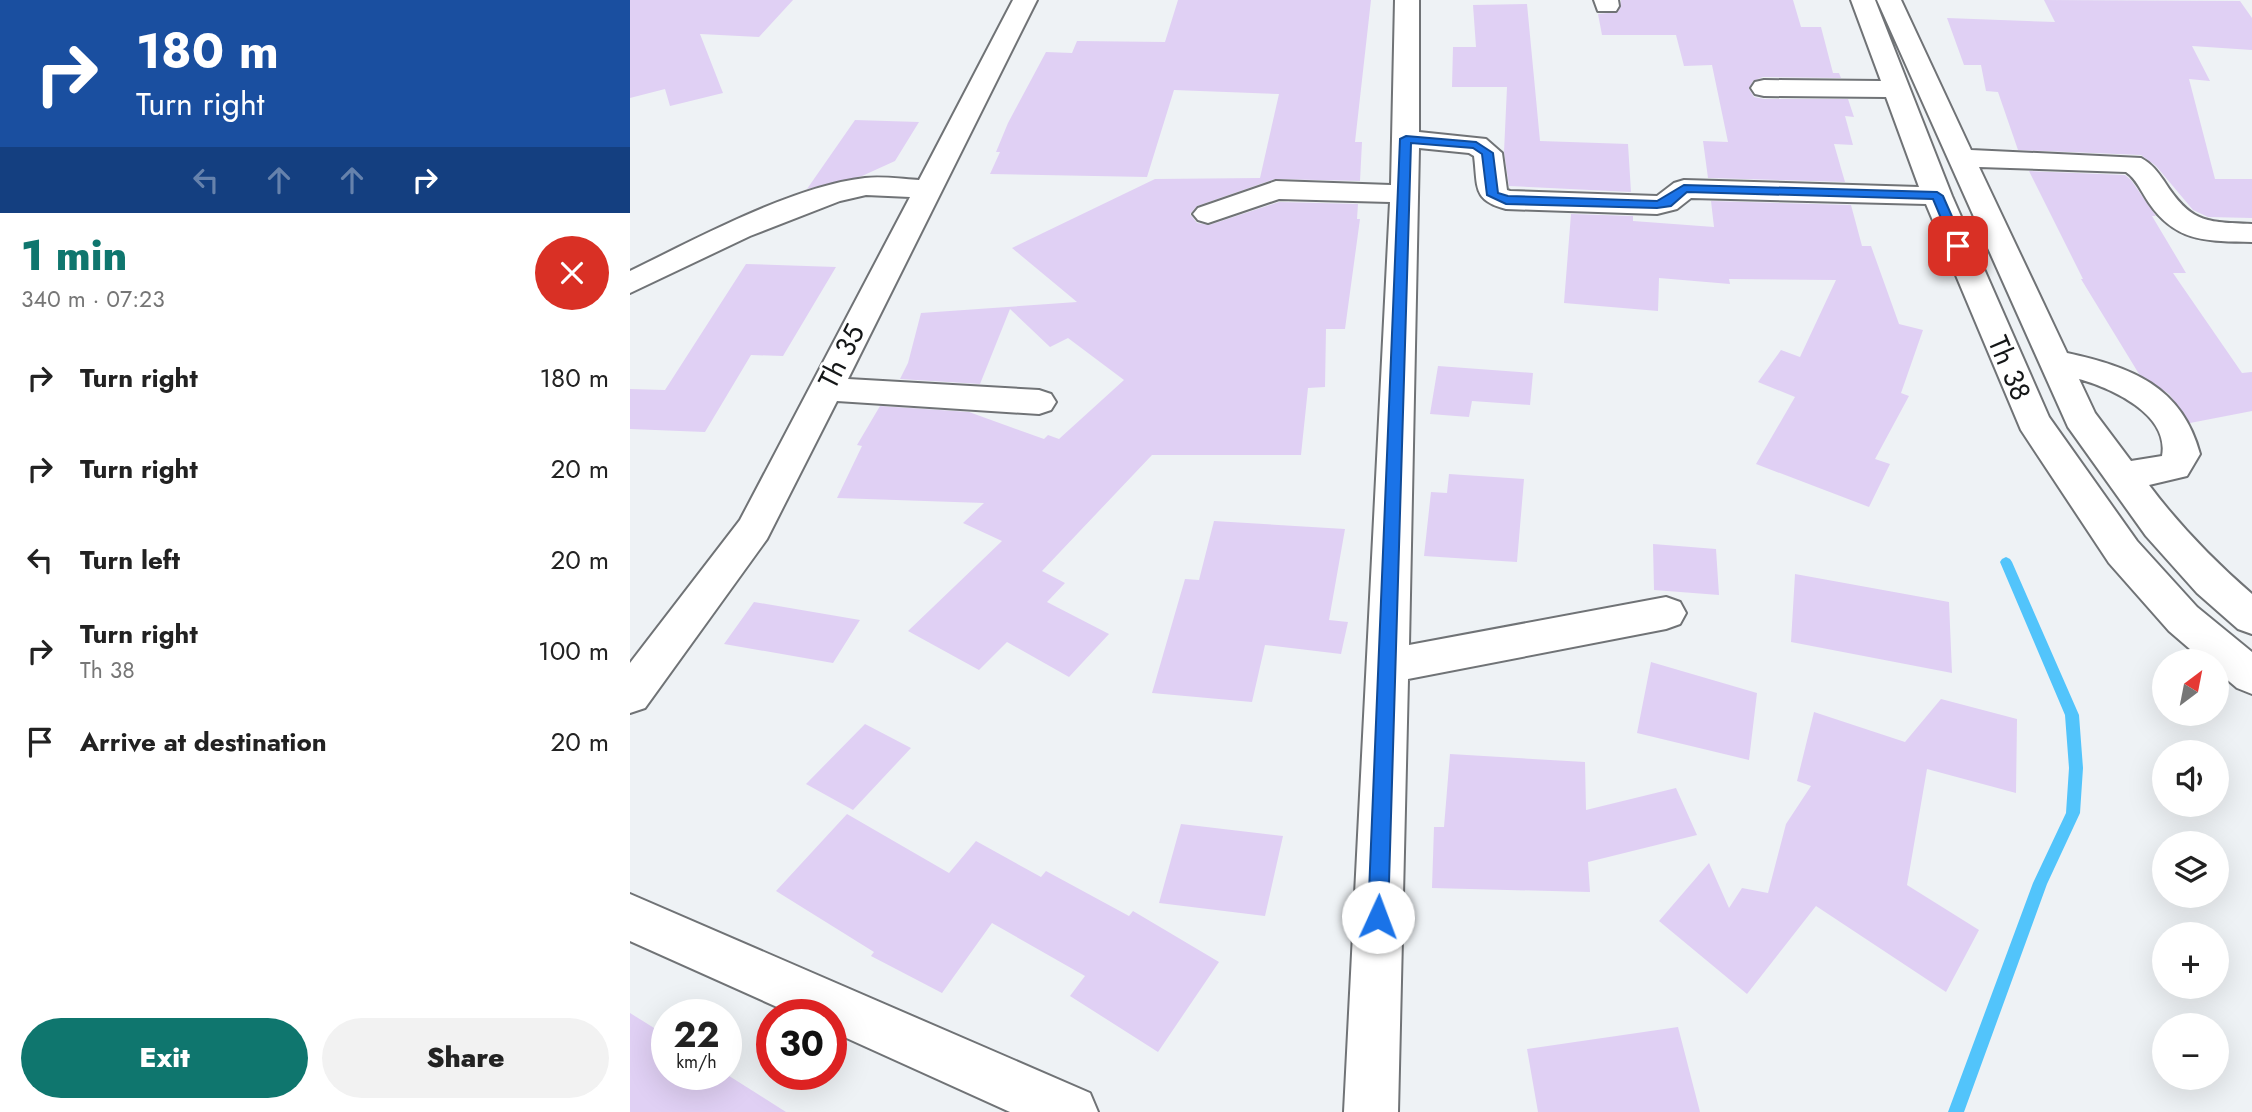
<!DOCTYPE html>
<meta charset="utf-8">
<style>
body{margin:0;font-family:Jost,sans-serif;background:#f2f2f2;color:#222;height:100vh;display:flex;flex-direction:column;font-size:26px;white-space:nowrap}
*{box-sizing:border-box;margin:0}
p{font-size:23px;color:#767676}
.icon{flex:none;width:38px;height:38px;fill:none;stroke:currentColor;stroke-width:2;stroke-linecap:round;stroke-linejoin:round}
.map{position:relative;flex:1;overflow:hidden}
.drawer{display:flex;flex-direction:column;background:#fff;width:630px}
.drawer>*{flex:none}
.guide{background:#1a4fa0;color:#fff;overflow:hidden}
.needle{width:46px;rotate:32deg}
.controls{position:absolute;left:1522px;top:649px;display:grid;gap:14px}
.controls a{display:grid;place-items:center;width:77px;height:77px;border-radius:50%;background:#fff;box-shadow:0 7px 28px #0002;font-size:35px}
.speed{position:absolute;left:21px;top:999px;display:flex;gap:14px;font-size:35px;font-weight:700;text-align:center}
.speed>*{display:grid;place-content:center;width:91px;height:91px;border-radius:50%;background:#fff;box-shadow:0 7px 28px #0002;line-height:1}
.speed small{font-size:18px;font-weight:400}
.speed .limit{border:10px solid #d22;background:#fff;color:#111}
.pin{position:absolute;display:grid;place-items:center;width:60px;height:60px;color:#fff;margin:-30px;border-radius:14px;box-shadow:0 4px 10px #0006}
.me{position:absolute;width:77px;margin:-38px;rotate:2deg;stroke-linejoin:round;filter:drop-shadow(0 0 5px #0008)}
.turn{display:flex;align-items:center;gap:24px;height:147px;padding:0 21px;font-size:32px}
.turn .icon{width:91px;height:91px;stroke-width:2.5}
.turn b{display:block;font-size:49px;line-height:60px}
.lanes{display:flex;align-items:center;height:66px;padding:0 21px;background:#0003;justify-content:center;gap:35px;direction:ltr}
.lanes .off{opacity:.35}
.round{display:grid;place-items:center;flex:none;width:74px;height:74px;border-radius:37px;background:#f2f2f2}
.overview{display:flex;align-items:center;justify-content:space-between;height:119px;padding:0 21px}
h1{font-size:42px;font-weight:800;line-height:52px;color:#0f766e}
.button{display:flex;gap:14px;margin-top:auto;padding:14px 21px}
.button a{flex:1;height:80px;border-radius:42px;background:#0f766e;color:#fff;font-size:28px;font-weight:800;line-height:80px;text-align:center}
.button a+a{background:#f2f2f2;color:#222}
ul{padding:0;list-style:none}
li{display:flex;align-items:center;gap:21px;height:91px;padding:0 21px}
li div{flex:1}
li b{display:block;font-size:26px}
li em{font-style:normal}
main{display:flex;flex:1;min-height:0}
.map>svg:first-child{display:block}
</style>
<main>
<section class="drawer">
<div class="guide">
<div class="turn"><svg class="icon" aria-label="right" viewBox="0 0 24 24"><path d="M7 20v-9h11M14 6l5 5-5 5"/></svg><div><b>180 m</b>Turn right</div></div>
<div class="lanes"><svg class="icon off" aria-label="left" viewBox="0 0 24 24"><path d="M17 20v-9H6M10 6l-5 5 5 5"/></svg><svg class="icon off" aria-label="ahead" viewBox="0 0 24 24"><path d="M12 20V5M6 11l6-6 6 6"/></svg><svg class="icon off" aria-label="ahead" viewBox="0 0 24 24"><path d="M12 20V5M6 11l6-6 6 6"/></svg><svg class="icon" aria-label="right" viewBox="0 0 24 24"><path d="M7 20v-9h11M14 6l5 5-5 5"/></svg></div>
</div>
<div class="overview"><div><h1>1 min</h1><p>340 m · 07:23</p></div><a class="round" style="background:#d93025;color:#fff"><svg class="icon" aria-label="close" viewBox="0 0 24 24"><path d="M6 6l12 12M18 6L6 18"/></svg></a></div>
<ul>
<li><svg class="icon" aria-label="right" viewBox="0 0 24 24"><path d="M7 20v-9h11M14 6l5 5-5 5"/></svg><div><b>Turn right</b></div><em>180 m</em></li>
<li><svg class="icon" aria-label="right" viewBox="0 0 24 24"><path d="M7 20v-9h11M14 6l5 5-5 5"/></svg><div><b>Turn right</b></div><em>20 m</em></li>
<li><svg class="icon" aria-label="left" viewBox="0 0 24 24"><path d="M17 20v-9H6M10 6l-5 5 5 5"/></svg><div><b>Turn left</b></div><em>20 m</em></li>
<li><svg class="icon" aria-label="right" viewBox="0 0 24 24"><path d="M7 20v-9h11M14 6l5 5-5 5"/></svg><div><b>Turn right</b><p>Th 38</p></div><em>100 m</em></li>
<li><svg class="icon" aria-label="arrive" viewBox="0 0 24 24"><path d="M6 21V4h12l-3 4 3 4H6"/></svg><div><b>Arrive at destination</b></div><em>20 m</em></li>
</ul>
<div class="button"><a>Exit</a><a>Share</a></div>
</section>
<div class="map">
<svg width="1622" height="1112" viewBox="0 0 1622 1112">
<rect width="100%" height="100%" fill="#eef2f5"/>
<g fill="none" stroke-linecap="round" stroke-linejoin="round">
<path fill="#52c4fb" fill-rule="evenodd" d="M1376,557L1380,559L1382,562L1449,715L1453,768L1450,813L1417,884L1334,1112H1318L1403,883L1436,813L1439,768L1435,715L1370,562L1372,559Z"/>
</g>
<path fill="#e0d0f4" d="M0,0H163L129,37L70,34L93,93L40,106L35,89L0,98Z
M548,0H741L725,142H732L730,181L645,179L567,206L560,214L567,223L579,225L649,202L728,204L727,219H730L715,329H696L695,387L678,388L671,455H522L412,571L435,583L417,602L479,634L439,677L377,642L349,670L278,631L372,541L333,523L354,503L207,498L232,446L227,445L250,406L339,412L414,439L418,435L429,439L494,380L438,338L420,347L380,309L350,384L270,379L278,363L291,313L447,302L382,248L525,179L630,178L649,94L544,90L517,177L360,174L370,152H366L378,123L416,52L442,53L447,41L535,42Z
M991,0H1163L1171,27H1191L1203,73H1209L1211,78L1133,77L1123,81L1119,89L1124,97L1134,99H1218L1224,117L1215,116L1223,145L1204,144L1215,182L1078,178L1073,141L1098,142L1082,65L1054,66L1046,35H972L968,14L988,12Z
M1414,0L1610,1L1622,18V50L1562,46L1580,81L1559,79L1585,179H1622V218L1578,217L1563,210L1526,166L1511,155L1388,150L1368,92L1356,91L1351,65H1334L1317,18L1425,22Z
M897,4L910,141L998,144L1001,192L879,186L874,152L877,87H822L823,47H846L843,5Z
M225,120L289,122L265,161L232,176L177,189Z
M1399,171L1495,175L1501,180L1526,216H1522L1556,273H1543L1612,373L1622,372V411L1560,423L1539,394L1509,374L1451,279H1453Z
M1081,201L1221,205L1232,246H1241L1269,324L1293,330L1271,393L1279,396L1245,459L1260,464L1239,507L1126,464L1165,397L1128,382L1151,350L1170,357L1206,280L1099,279L1100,284L1029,278L1028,311L934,303L941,214L1003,216V221L1084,227Z
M116,264L206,267L153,356L121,355L75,432L0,429V389L35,390Z
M808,366L903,373L900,405L842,401L839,417L800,414Z
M819,474L894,479L887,562L794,556L801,492L817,493Z
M584,521L715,529L699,620L718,622L711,654L635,645L622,702L522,693L555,579L569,580Z
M1023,544L1086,549L1089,595L1024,590Z
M1165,574L1319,602L1322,673L1161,642Z
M124,602L230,620L203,663L94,644Z
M1021,662L1127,693L1119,760L1007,733Z
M1311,699L1387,719L1386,793L1297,769L1277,885L1349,930L1316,992L1186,906L1117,994L1029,921L1079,863L1099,908L1112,888L1138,893L1156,824L1181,786L1167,781L1184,712L1275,742Z
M235,724L281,748L223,810L176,784Z
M820,754L955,762L956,810L1046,788L1067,835L958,862L960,892L802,888L804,827H814Z
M217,814L319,873L346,841L411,877L416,871L499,916L503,911L589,962L528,1052L440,996L455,976L362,923L312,993L241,956L244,952L146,891Z
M551,824L653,836L635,916L529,903Z
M0,1013L37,1036V1074H96L156,1112H0Z
M1048,1027L1070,1112H908L897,1049Z"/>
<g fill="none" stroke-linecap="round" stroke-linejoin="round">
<g stroke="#707376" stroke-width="4">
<path id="minor" d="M383,0H407L218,379L409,390L421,394L426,402L421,410L409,414L207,401L137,539L15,708L0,713V663L110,520L280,197L236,195L210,201L120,236L0,293V271C66,239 163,186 235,178C252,176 271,179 289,180Z
M765,0H789V132L856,139L872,153L877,190L880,191L1027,196L1044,183L1054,180L1289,187L1256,97L1134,96L1125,94L1121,88L1125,82L1134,80L1251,81L1221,0H1245L1322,196L1419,417L1507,541L1567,607L1622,652V694L1607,688L1587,671V662H1575L1539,631L1479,563L1391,430L1296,204L1061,198L1047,209L1027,214L876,209C842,200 848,187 844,156L839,153L789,148L779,645L1036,597L1050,602L1056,613L1050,624L1036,629L778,679L768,1112H714L760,202L649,199L578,223L568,220L563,214L568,208L646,181L761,185Z
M964,0H988L989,6L986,11H968Z
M1247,0H1271L1341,150L1511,158C1522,164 1527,171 1534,181C1561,223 1575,222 1622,224V242C1578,241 1546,243 1519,203C1512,193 1506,178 1496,172L1349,167L1437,353C1501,367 1552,386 1570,454L1557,476L1519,485C1549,525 1584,561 1622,594V634L1608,629L1567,593L1516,536L1438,427ZM1449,379C1481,388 1540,414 1532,456L1501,461L1465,413Z
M0,894L460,1093L468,1112H380L201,1031V1015H165L0,941Z"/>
</g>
<use href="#minor" fill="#fff" fill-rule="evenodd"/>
</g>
<path fill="#1a73e8" stroke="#114b97" stroke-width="2" d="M776,136L846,142L863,153L868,193L878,196L1027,201L1054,185L1307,192L1313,196L1335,246L1324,249L1303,199L1057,192L1041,206L1027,208L876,204L857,195L852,154L843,148L781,143L758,917L755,924L748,926L741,924L738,917L770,139Z"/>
<g text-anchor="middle" stroke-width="5" stroke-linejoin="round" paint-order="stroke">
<g font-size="28" fill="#141617" stroke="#fff">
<text transform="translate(211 356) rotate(-63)" y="10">Th 35</text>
<text transform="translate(1380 368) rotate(67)" y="10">Th 38</text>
</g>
</g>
</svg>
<div class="controls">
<a><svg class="needle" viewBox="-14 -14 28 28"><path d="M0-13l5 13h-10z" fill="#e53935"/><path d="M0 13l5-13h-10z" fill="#767676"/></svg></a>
<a><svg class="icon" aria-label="sound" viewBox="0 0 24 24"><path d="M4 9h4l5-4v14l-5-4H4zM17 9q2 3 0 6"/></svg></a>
<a><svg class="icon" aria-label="layers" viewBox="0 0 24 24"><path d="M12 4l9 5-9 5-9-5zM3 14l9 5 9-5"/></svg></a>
<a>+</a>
<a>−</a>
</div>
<div class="speed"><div>22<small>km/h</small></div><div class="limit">30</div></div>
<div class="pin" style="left:1328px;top:246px;background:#d93025"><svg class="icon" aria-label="arrive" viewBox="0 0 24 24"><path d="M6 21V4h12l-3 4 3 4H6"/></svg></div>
<svg class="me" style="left:748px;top:917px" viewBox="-20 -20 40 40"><circle r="19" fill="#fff"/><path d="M0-13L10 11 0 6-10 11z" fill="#1a73e8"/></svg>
</div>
</main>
